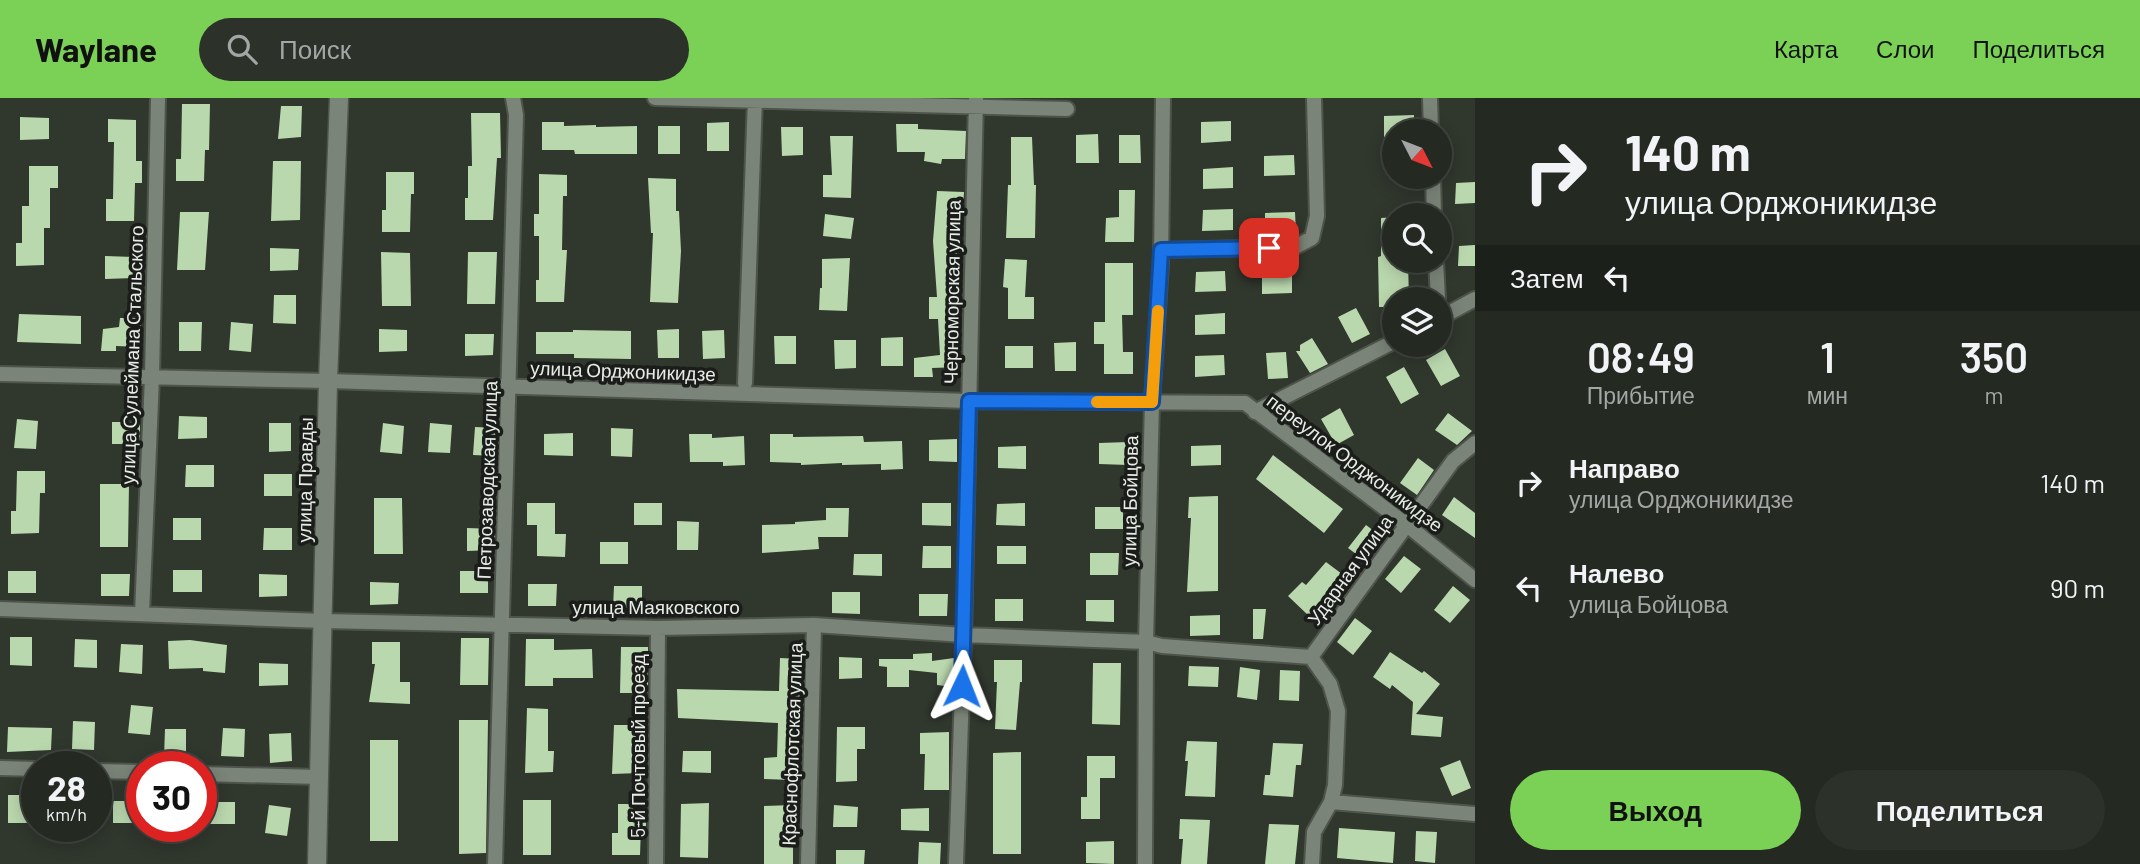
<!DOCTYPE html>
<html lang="ru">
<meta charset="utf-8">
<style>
body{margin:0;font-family:Barlow,sans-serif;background:#2c312a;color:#f1f3f6;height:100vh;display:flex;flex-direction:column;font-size:26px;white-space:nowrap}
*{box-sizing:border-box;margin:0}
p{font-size:23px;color:#a3a6a5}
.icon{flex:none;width:38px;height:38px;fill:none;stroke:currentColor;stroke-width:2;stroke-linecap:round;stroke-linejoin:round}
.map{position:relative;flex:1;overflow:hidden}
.panel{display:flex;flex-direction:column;background:#242922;width:665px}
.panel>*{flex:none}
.guide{background:#242922;color:#f1f3f6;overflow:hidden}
.needle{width:46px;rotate:132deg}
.buttons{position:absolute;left:1382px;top:21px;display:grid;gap:14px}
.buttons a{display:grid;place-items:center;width:70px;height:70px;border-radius:50%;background:#242922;box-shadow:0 4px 18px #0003,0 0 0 2px #414540;font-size:35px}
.speed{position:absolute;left:21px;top:653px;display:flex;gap:14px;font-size:35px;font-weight:700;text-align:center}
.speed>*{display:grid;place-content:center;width:91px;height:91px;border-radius:50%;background:#242922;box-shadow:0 4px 18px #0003,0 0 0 2px #414540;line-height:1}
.speed small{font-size:18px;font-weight:400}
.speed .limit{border:10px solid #d22;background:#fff;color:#111}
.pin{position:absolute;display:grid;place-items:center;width:60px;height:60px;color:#fff;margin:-30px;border-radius:14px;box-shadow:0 4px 10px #0006}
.me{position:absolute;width:77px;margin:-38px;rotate:2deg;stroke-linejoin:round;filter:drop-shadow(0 0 5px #0008)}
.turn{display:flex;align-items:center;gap:24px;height:147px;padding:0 35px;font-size:32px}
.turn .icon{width:91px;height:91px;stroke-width:2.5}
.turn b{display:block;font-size:49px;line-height:60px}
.then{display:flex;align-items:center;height:66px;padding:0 35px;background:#0003;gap:14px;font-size:26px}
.eta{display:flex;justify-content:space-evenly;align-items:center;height:119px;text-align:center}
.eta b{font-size:42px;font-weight:600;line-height:49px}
.primary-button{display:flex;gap:14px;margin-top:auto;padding:14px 35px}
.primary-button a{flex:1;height:80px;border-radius:42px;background:#7bd155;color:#111;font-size:28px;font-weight:600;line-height:80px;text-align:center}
.primary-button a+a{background:#2c312a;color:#f1f3f6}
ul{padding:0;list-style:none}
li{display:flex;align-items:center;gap:21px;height:105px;padding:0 35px}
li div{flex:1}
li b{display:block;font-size:26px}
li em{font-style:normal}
header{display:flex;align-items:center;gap:42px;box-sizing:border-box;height:98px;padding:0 35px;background:#7bd155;color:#111}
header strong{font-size:33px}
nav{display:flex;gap:38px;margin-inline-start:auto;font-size:24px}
.search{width:490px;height:63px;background:#2c312a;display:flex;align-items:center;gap:18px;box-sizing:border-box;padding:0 24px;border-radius:38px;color:#a3a6a5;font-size:26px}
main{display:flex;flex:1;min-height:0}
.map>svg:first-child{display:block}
</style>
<header>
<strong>Waylane</strong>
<div class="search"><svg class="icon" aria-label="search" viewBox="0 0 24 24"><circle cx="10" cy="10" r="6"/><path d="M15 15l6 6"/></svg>Поиск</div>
<nav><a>Карта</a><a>Слои</a><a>Поделиться</a></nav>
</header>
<main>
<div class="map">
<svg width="1475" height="766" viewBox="0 0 1475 766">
<rect width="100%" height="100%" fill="#30372d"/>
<path fill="#bad8ae" d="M182,6H210L209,52H205L204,83H176V61H181Z
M281,8H302L301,39L278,41Z
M471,15H500L501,60H497L493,122H465V100H468V68H472Z
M1414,17V33H1395V38L1384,39V18Z
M20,19L49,20V41L20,42Z
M108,21L136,22V63H142V85H135L134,123H106V101H113L114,44H108Z
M1231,23V43L1201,45V24Z
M542,24H564V28L596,27V29L637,28V56H575L574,52H542Z
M729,24V53H707V25Z
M896,26H918V31L966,33L965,61H942L941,66L924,63L925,54H897Z
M658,28H680V56H658Z
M781,29H803V57L782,58Z
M1098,36L1099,65H1076V37Z
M1119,37H1140L1141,65H1119Z
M830,38H853L851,100L823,99V77H832Z
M1011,39H1032L1034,87H1036L1035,140H1006L1008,87H1011Z
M1294,57L1295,77L1264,78V58Z
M273,63H301L300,122L271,123Z
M29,68H58V90H50V130H44V167L16,168V145H22V108H29Z
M1233,69V90L1203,91V71Z
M386,74H414V96H411L410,134H382V112H386Z
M539,76L567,77V98H563L562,152H567L564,204H536V182H539V138H534V116H539Z
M648,80L676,81V113H679L681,153L678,205L650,204L653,135H651Z
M1475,84V105L1455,106L1456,85Z
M1119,92H1135L1134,144H1105L1106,120L1119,119Z
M937,93L964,94L961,144H957V241H961L960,269L932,270L933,279H914V260L940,257L938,221H929V199H937L933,143Z
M1233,111V132L1202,133L1203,112Z
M180,114H209L205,172H177Z
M1295,114L1296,135L1265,136V115Z
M825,116L854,120L851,141L823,138Z
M1395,119V163H1408L1409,201H1395V209H1379L1378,159L1381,158V120Z
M1475,147V168H1458L1459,148Z
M270,150L299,151L298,172L270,173Z
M381,154L410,155L411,208H382Z
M468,154H497L495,206H467Z
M105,158L134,159V180L105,181Z
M850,160L847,213L819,212L820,190H822V161Z
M1005,161L1027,162L1025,199H1034V221H1008V190L1003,189Z
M1105,165H1133V217H1122L1123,254H1133V276H1104V246H1094V224H1105Z
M1225,173L1226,193L1195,194L1196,174Z
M1292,174V195L1262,196V176Z
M274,197H296V226L273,225Z
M1356,210L1370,236L1352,245L1338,219Z
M1225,215V236L1195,237V217Z
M19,216L81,218V246L17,244Z
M120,220H141V249L116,248V253H101L103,231L119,229Z
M179,224H202L201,253H179Z
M231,224L253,226L251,254L229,252Z
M379,231L407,232V253L379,254Z
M679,231V260H658L657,232Z
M573,232L631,233V261L574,260V256H536V234H573Z
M724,232L725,260L703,261L702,233Z
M465,236H494L493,257L465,258Z
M774,238H796V266H775Z
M903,239V268H881V240Z
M1312,240L1328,266L1310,275L1296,253H1300V247Z
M834,242H856V270L835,271Z
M1076,244V273H1055L1054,245Z
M1005,248H1033V270H1005Z
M1445,251L1460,278L1441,288L1426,262Z
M1286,254L1288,280L1268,281L1266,255Z
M1224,257L1225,277L1195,279V258Z
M1404,269L1419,296L1401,306L1386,279Z
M1340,310L1354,337L1336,347L1321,321Z
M1448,315L1472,333L1457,347L1435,332Z
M179,318L207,319V340L178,341Z
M17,321L38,323L36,351L14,350Z
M112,324H140V346H112Z
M269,325H291V353L269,354Z
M383,325L404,328L402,356L380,354Z
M430,325L452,327L450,355L428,354Z
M475,329L497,330L495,358L473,357Z
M611,330L633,331L632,359L611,358Z
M573,335V358L544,357V336Z
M689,336H712V340L744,338L745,367L723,368V364H690Z
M770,336H793V339L863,338L864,344L902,343L903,371L881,372V366L842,367V365L801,367V365L770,364Z
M957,341V364L929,363V342Z
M1128,344V367L1099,366V345Z
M1221,347V367L1191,368V348Z
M1026,348V371L998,370V349Z
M1273,357L1343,411L1324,435L1256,381Z
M1418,360L1434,372L1417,397L1400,385Z
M186,367H214V389H185Z
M17,373H45V395H40L39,435L11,436V413H16Z
M264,376H292V398H264Z
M100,386H129L128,449H100Z
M1218,398V493L1187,494L1191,420H1188L1189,399Z
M1454,399L1475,415V440L1442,417Z
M374,400H402L403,456H374Z
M527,405H555V436H566L565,459L537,458V427H527Z
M634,405H662V427H634Z
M922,405H951V428L922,427Z
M1025,405V428L996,427L997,406Z
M1095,409H1123V431H1095Z
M826,410H849L848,439H818L819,451L762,455V427L795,426V424L826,422Z
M173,420H201V442H173Z
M677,423L699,424L698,452H677Z
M1366,427L1382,439L1364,462L1348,450Z
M264,430H292V452H263Z
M467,430L495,431L494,452L467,453Z
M600,444H628V466H600Z
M923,448H951V470H922Z
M997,448H1026V466H997Z
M1090,455H1119L1118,477H1090Z
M854,456H882V478L853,477Z
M1404,458L1421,471L1401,495L1385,481Z
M1326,464L1350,482L1336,498L1333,495L1310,519L1288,498L1302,484L1306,487Z
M173,472H202V494H173Z
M8,473H36V495H8Z
M460,473H488V495H460Z
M101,476H130L129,498H101Z
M259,476L287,477V498L259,499Z
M370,484L399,485L398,506L370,507Z
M528,486H557L556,508H528Z
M614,488H642V510H613Z
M1453,488L1470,502L1450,525L1434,512Z
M832,494H860V516L832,515Z
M919,496H948L947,518H919Z
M995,501H1023V523H995Z
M1086,502H1114V524L1086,523Z
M1253,511H1266L1263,541H1253Z
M1220,517V537L1190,538V518Z
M1355,520L1372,533L1353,557L1337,544Z
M10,539H32V568L10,567Z
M461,540H489L488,587H460Z
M75,541L97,542V570L74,569Z
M526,541H554V552L592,551L593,580H553V588H525Z
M190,542L227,547L225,575L203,573V570L169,571L168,543Z
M372,544H400V584H410V606L369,604L375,566H372Z
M121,546L143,547L142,576L119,574Z
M621,549H648V595H620Z
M1390,554L1422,575L1424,573L1440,586L1416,616L1443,619L1441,639L1411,637L1413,604L1392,587L1390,591L1373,579Z
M932,555V563L954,560L953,589L937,587V575L909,572V589H887V569L879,568V561H913V556Z
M839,559L862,560V580L839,581Z
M780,560L800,561L799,643L793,642V682L764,681V660L777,659L778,625L678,620L677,591L779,593Z
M994,562H1022V584H1020L1016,632L995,631L997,584H994Z
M259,565L288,566V587L259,588Z
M1093,565H1121L1120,627L1092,626Z
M1189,568L1219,569L1218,589L1188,588Z
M1240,569L1260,572L1257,602L1237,599Z
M1280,572L1300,573L1299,603L1279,602Z
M131,607L153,609L150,637L128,635Z
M527,610L548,611V653H554L553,674L525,675Z
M459,622H488L486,755L459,756Z
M73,623L95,624L94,652L72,651Z
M614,627H643L640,675L612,676Z
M8,629L52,630L51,652L7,654Z
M837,629H865V651H857V683L836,684Z
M223,630L245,631L244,659L221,658Z
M165,631H186V660L164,659Z
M949,634V692H924L925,656H920V635Z
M291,635L292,663L270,665L269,636Z
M370,642H398V743H370Z
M1187,643L1217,644L1215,699L1185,698L1188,663H1185Z
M1273,645L1303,646L1301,667H1296L1293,699L1263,697L1265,677H1270Z
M683,653H711V675L682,674Z
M1021,654V756H993V655Z
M1087,658H1115V680H1100V721H1081V699H1087Z
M1460,662L1471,690L1452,698L1440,670Z
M8,697H30V725H8Z
M523,702H551V757H523Z
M113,703H141V725H113Z
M206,704H235V726H206Z
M709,705L708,760L680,759L681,706Z
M618,706H646V728H641L640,757H612V735H618Z
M269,707L291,710L287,738L265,735Z
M793,707V766H764V708Z
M834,707L858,709L857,729H833Z
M929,710V733L901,732V711Z
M1180,721L1210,722L1207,766H1181L1183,741H1179Z
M1269,726L1299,727L1295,766H1265Z
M1339,730L1395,734L1393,765L1337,760Z
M1416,733L1437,734L1435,765L1415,763Z
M1114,743V766L1086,765V744Z
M919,744L941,745L940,766H918Z
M836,752H865L864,766H836Z"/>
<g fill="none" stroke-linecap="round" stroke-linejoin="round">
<g stroke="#4e544b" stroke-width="18">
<path id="minor" d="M655,0L1067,11
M1430,0L1431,33
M1433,79L1434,117
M1161,152L1295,149L1312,140L1317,118L1314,0
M1436,163L1438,201
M1440,220L1475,201
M0,276L328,283L969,303L1245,305L1407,427L1475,482
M745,285L755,0
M1255,314L1395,243
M0,511L323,523L658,530L814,527L964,537L1146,544L1162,548L1311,559
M142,516L152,279L158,0
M1311,559L1453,363L1475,345
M1311,559L1330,586L1338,613L1335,687L1331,704L1314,734L1312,766
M0,670L37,671
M96,673L142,674
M201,676L319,679
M1331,704L1475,716
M495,766L516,17L513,0
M656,766L658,530
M808,766L814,527
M956,766L964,537L976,0
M1145,766L1146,544L1152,304L1161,165L1163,0"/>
</g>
<g stroke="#4e544b" stroke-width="21">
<path id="tertiary" d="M317,766L328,283L339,0"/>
</g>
<use href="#minor" stroke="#7b8478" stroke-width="14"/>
<use href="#tertiary" stroke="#7b8478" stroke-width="18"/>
</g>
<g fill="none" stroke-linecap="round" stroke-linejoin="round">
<g stroke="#114b97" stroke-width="18">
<path id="route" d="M962,588L969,303L1152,304L1161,152L1269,150"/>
</g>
<use href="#route" stroke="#1a73e8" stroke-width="12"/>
<path stroke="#f59e0b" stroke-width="12" d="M1097,304H1152L1158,213"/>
</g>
<g text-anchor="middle" stroke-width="7" stroke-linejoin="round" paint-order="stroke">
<g font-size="19" fill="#e7ece6" stroke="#1a1d19">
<text transform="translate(952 194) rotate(-89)" y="7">Черноморская улица</text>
<text transform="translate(132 257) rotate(-88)" y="7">улица Сулеймана Стальского</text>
<text transform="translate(623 273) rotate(2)" y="7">улица Орджоникидзе</text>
<text transform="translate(1355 365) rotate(37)" y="7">переулок Орджоникидзе</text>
<text transform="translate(305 382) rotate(-89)" y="7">улица Правды</text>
<text transform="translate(487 382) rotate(-88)" y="7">Петрозаводская улица</text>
<text transform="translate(1130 403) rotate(-89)" y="7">улица Бойцова</text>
<text transform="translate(1350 472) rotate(-54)" y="7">Ударная улица</text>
<text x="656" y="516">улица Маяковского</text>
<text transform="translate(792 646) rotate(-88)" y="7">Краснофлотская улица</text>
<text transform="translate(638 648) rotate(-90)" y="7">5-й Почтовый проезд</text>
</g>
</g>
</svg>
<div class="buttons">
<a><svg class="needle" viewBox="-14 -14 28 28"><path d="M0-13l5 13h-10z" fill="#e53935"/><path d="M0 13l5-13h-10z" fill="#a3a6a5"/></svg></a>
<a><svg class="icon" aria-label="search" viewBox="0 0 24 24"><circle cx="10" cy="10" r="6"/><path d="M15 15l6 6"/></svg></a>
<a><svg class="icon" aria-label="layers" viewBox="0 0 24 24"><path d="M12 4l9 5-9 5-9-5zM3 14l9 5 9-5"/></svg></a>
</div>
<div class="speed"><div>28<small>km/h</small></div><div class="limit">30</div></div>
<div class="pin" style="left:1269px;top:150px;background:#d93025"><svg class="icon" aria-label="arrive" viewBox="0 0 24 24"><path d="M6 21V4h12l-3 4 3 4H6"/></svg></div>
<svg class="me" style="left:962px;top:588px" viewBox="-20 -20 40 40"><path d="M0-17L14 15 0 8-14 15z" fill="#1a73e8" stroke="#fff" stroke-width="4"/></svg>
</div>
<section class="panel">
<div class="guide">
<div class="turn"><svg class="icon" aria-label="right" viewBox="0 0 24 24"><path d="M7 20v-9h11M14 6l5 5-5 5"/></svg><div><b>140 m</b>улица Орджоникидзе</div></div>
<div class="then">Затем<svg class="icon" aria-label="left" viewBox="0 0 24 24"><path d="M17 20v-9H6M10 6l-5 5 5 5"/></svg></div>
</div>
<div class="eta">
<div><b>08:49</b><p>Прибытие</p></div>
<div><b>1</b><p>мин</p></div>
<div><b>350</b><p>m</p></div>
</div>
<ul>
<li><svg class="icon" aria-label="right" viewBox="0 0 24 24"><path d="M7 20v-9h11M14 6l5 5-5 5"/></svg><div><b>Направо</b><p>улица Орджоникидзе</p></div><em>140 m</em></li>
<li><svg class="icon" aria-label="left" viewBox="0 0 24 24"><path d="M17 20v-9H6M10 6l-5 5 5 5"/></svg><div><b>Налево</b><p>улица Бойцова</p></div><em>90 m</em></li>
</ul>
<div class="primary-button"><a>Выход</a><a>Поделиться</a></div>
</section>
</main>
